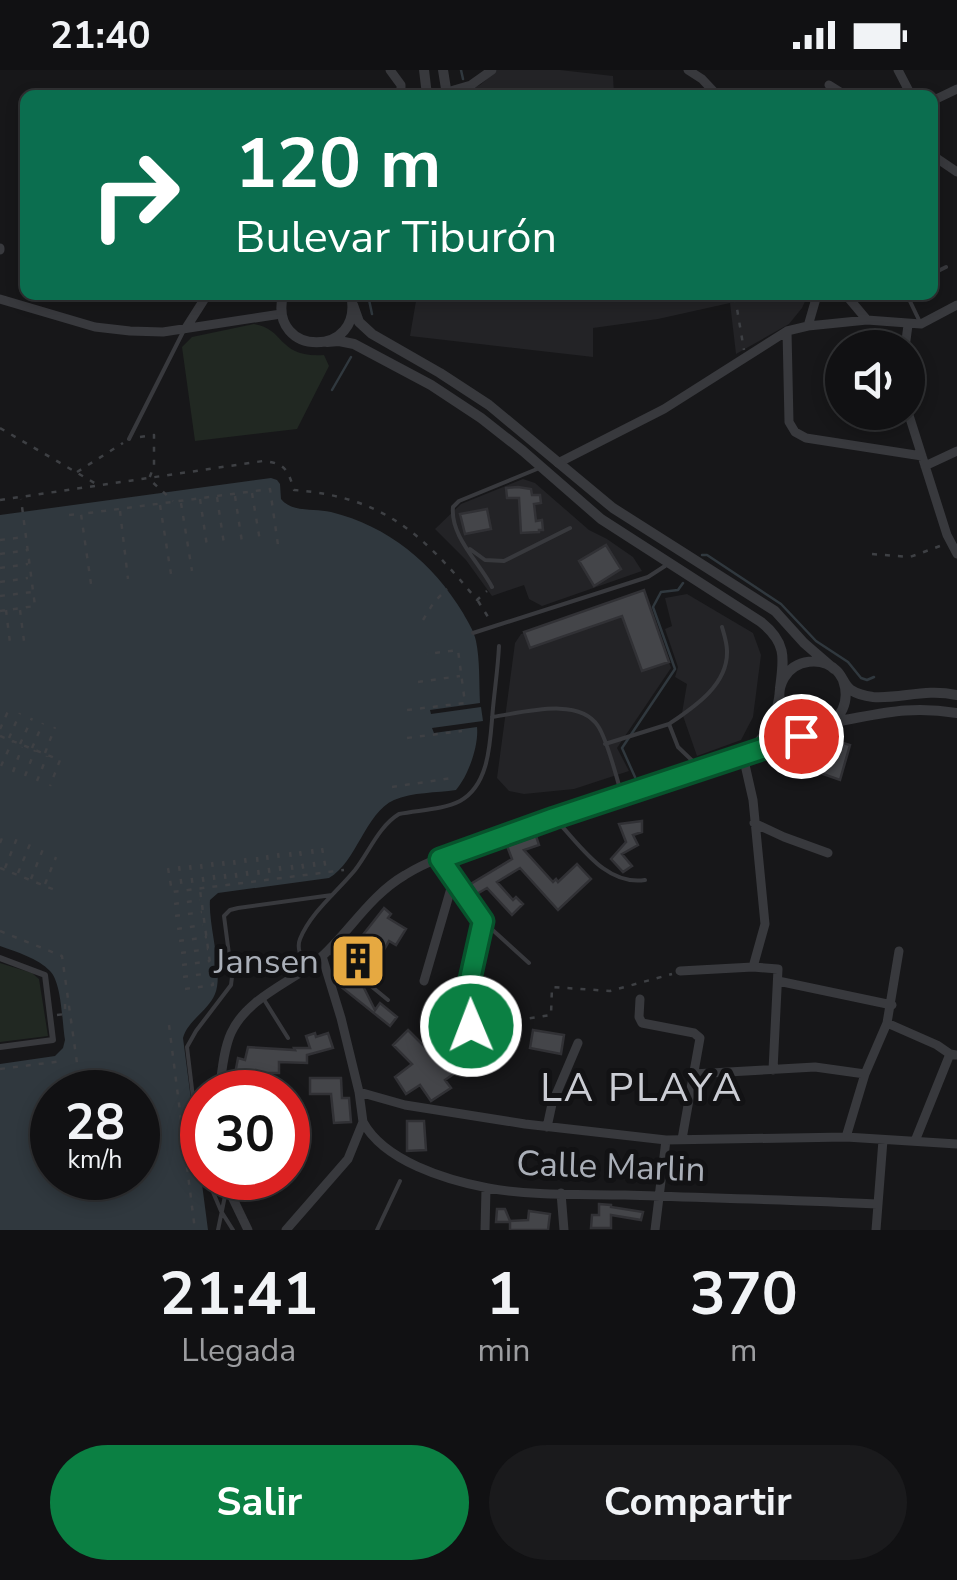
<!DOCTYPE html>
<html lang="es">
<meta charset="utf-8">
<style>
body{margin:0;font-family:"Nunito Sans",sans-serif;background:#1a1a1c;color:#f1f3f6;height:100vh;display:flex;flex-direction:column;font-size:38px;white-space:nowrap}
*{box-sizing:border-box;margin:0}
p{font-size:32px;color:#9c9da0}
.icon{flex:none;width:55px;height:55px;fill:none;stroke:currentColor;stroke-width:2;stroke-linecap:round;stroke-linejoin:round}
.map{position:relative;height:1160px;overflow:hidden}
.sheet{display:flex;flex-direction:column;background:#111113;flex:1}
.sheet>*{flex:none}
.banner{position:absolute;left:20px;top:20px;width:918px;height:210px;border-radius:15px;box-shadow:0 5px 15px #0003,0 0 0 2px #303133;background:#0b6e4f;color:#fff;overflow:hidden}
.tools{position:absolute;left:825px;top:260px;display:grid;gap:20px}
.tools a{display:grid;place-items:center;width:100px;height:100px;border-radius:50%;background:#111113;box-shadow:0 5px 15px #0003,0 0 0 2px #303133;font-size:50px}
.speed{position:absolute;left:30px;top:1000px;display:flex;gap:20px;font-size:50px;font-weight:700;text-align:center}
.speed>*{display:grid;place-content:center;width:130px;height:130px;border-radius:50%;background:#111113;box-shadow:0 5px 15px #0003,0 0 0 2px #303133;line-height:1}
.speed small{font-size:25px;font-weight:400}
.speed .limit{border:15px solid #d22;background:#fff;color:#111}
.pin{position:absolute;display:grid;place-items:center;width:85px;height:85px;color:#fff;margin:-42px;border:5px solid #fff;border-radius:50%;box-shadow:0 2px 10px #0007}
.me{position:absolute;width:110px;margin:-55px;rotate:359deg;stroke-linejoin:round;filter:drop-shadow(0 0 8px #0008)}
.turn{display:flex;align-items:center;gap:35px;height:210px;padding:0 50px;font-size:45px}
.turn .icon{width:130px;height:130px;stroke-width:2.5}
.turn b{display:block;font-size:70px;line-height:85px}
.eta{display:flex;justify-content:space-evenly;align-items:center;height:170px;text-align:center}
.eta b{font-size:60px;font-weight:700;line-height:70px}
.button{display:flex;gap:20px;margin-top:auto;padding:20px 50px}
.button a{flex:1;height:115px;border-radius:60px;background:#0b8043;color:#fff;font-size:40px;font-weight:700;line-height:115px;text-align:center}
.button a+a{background:#1a1a1c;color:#f1f3f6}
.status{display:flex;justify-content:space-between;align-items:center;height:70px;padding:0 50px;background:#111113;direction:ltr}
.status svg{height:28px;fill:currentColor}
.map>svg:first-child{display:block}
</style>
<div class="status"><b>21:40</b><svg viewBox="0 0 49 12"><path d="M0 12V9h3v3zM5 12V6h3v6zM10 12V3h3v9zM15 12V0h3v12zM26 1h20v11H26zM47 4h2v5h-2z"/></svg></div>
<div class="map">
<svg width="957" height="1160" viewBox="0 0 957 1160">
<rect width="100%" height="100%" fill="#171719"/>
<path fill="#232326" d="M497,0H560L613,6L614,25H467V20L480,15Z
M417,225H808L802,238L789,254L736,284L730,233L658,249L593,258V287L410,266Z
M523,409L535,413L589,460L607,469L633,487L642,501L542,536L529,529L524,515L492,526L466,490L435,459L461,434Z
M644,520L671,598L617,678L629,701L574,719L524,724L509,721L497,708L515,573L521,564Z
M687,524L753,563L761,585L753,647L741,670L697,686L682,643L687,614L675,607L678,597L665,559L672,556L665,528Z"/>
<path fill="#212822" d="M254,254C286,259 277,288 324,285L329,296L297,359L195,371L182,277L192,267Z
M0,893L32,903L39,909L48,966L0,972Z"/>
<path fill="#30383e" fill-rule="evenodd" d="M271,408L277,410L280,414L281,429C292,443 314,438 331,442C388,456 433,493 463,543C468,552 474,561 476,571C480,590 479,613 480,633L430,640L431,644L481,637L483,651L432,658L434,663L477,657C479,676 468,706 456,720C437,723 412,722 394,730C365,743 357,792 329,808L218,823L210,830C208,855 224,903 215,924C208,941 188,950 183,968L208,1160H0V994L55,986L63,978L65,970C62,953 62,913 50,901C38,888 16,882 0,876V445ZM52,1022H138V1108H52Z"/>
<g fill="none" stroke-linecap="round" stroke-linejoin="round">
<path stroke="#30383e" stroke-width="2.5" d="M461,0L463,9
M368,225L372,244
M332,320L351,287
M702,485H707L781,534L816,571L848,592L861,608L867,610L874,607
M635,707L622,678L675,599L653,537L661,522L678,520L683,513"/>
</g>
<path fill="#444549" stroke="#313135" stroke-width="2.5" d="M518,417L531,419L532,425H540L541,433L534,434L536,451L542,450L543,460H539V462L521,463L519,428H507L506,418Z
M487,439L491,459L465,464L460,444Z
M606,475L621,499L594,516L579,491Z
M644,520L669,592L642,601L622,546L530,578L524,562Z
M830,669L850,675L840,710L820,703Z
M642,751V762L633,765L638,775L622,784L632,796L623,802L611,789L626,772L619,754Z
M536,766L539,775L524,780L553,812L556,809L558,812L577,794L591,809L558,840L520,798L497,812L513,830L516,827L523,834L512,845L487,818L475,825L469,815L512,789L507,776Z
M384,838L391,844L388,848L406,859L396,875L389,871L378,890L373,887L364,903L347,889L351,882L362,888L370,873L362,866Z
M341,899L363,916L375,940L380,933L397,947L390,956L340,916L342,914L336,905Z
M408,960L432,984L450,971L468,994L445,1010L451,1018L431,1031L420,1015L406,1024L395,1007L412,994L393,975Z
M533,960L564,965L561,984L530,978Z
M315,963L316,967L328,963L333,978L307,985V993L279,992V1003H256L255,1008L235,1004L238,988L245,990L248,977L295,980L294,978H310L306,966Z
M310,1008H341L342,1028H349L351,1052L334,1053L331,1024H310Z
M407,1051H424L426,1080L407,1081Z
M599,1134L611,1135V1137L643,1142L641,1150L611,1145V1158H591L592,1145H599Z
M497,1139H505L510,1151L528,1150L529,1141L550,1144L548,1160H510V1152H496Z"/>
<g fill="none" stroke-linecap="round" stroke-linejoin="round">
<path stroke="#3e4044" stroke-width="2.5" stroke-dasharray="5 8" stroke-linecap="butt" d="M735,227L744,280
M0,358L98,415
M140,367L154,365V396L149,409L173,431
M77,402L123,373
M252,423L260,471
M235,426L242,472
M217,427L224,474
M200,429L207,476
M0,430L263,391C285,393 288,400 294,420C383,427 422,463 477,530L487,521
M181,433L192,501
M160,435L171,504
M120,441L128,509
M69,445L81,444
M0,470L24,467
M0,484L28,480
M872,484L910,487L940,476
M0,498L28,494
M0,512L28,508
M91,514L81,444L270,419L278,475
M0,526L32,522
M478,531L490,550
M6,540L10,573
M20,540L24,571
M0,541L35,536L21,429
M423,550L434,532L447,519
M418,612L460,606
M407,640L465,633L458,580L427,584
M0,659L9,639
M0,666L60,690L50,716
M9,668L20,643
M407,668L462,661
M20,674L32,648
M32,678L43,653
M45,683L55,657
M1,696L12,672
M13,702L22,677
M25,706L35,680
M37,711L47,686
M392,717L452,708
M0,773L4,763
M322,778L326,800
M312,779L315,801
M300,781L304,803
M290,782L293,804
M278,783L281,806
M267,785L270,807
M257,787L259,808
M245,788L248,810
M234,790L237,812
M223,791L226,813
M212,792L215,815
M201,794L204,816
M190,795L193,818
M179,796L182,819
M0,798L55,820
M5,798L17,768
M168,798L172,822L344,800
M18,803L30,774
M31,809L43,779
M45,814L56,787
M174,834L200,830
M175,846L202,842
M177,859L203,855
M0,861L62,886L77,993
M179,871L207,867
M181,883L208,879
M182,895L210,891
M183,907L210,903
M185,919L213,915L200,820
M57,945L65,944V929H68
M504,952L551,945L552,917L610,921L672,904
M169,955L195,1160
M0,999L63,991"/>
<path stroke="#38393d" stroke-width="4" d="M932,204L946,197
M907,225L919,250
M129,369L183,262
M470,479L485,490L504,491L570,458
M492,517C479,492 450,466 453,437L459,431L537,399
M473,563L648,507L665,496
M492,647C522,643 579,626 598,656C608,671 616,707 622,725
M669,654C694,637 728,615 727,581C727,573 724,564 722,557
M605,674L669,654L678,677L701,699
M557,751C581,776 606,816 645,810
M486,854L529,893
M331,883L388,930
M307,899C302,889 296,879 300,869C311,842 337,822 355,800C369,782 379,756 399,744C418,740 443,740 460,731C491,714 490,668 493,638C495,617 498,597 499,576
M263,928L288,968
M202,1092L199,1078L187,977L196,961L231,915L232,907L224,846L230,840L238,838L332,825
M207,1108L221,1141L233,1160
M218,1160L226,1121
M377,1160L400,1111"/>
<path stroke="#38393d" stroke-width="6" d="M0,888L45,905L53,970L0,977"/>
<path stroke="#38393d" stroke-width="9" d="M390,0L401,15V25
M688,0L702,9L717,25
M898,0L911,25
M829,15L845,25
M447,22L471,15L492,0
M932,31L957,19
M932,85L957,102
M0,180V178
M846,225L867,250
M0,229L95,257L130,261L163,262L281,244
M808,256L817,225
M186,258L207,225
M787,261L789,352L795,362L806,368L922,386
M905,278L908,255
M908,342L947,465L957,484
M558,393L664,339L787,261L808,256L867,250L921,254L957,235
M925,396L957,381
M749,681C767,665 775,649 779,626
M743,686L753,730L765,854L753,897
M754,753L784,767L828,783
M440,789L483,851L468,918L471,957
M680,901L753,897L778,899L773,1000
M424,911L454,808
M778,911L892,935
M640,929L639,947L642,953L694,963L700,968L682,1069
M887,953L937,975L950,984L957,985
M693,1004L815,997L865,1004
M219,1022C222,1003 223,981 231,963C247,928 290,913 318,890C349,863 369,826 405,805C437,785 476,776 511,763C611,727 716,700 814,660
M359,1022L405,1035L525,1054L666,1070L846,1067L957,1074
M363,1052C384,1091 446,1110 488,1118C532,1126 580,1124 625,1125C709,1128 793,1130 877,1134
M547,1057L552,1034L578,973
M846,1067L865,1004L887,953L899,881
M915,1071L950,984
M223,1108L248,1160
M561,1123L564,1160
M286,1160L348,1089L363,1052L359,1022L341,948L322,886
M485,1160L486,1118
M655,1160L666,1070
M876,1160L883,1070"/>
<path stroke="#38393d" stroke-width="10" d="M424,0L427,25
M443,0L447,25
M283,225C268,288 365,288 351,225
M353,235L359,252L372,264L440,303L489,335L613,438L775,541L804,573L834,599
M327,272L339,271L354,274L431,315L481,348L523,381L601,449L761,552C787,573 784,588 780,618
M843,610C859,656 798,678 782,637C778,628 779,617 784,608C795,589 822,586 837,601C843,607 844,615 851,620C857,624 865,626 873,627C901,629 925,618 957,625
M833,652C881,644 908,635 957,643"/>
</g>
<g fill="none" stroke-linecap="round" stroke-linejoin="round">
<g stroke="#07532c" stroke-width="25">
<path id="route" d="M471,956L468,918L483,851L440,789L554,748L801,666"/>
</g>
<use href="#route" stroke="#0b8043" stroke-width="18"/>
</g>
<defs>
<g id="building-square" transform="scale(2.875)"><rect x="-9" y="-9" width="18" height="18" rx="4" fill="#e6a941" stroke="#121214"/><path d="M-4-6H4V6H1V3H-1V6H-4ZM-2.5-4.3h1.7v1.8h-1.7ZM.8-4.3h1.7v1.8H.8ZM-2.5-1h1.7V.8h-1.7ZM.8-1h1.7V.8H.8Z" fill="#111"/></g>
</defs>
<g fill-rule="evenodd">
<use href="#building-square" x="358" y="891"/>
</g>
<g text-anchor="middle" stroke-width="10" stroke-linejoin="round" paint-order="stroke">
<g font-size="35" fill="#aaafb8" stroke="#121214" text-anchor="end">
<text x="319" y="903">Jansen</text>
</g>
<g font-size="35" fill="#aaafb8" stroke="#121214">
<text transform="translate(611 1096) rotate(2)" y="12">Calle Marlin</text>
</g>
<g font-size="40" letter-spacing="2.5" fill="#cbcdd4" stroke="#121214">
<text x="642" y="1031">LA PLAYA</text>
</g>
</g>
</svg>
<div class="tools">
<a><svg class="icon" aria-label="sound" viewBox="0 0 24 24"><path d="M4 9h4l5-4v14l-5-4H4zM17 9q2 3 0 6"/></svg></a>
</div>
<div class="speed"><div>28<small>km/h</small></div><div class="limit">30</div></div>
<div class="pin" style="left:801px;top:666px;background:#d93025"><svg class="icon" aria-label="arrive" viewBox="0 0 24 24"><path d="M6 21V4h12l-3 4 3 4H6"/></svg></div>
<svg class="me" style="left:471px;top:956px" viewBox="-20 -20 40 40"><circle r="17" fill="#0b8043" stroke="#fff" stroke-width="3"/><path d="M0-11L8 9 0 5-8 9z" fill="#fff"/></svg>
<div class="banner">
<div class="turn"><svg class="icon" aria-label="right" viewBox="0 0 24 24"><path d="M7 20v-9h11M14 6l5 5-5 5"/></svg><div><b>120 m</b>Bulevar Tiburón</div></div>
</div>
</div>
<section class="sheet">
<div class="eta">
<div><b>21:41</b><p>Llegada</p></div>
<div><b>1</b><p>min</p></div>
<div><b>370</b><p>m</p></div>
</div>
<div class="button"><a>Salir</a><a>Compartir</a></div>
</section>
